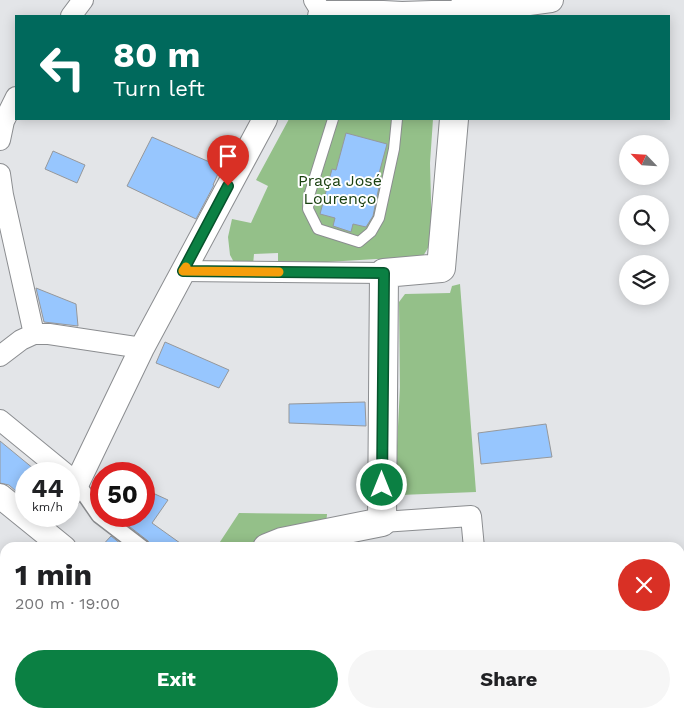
<!DOCTYPE html>
<meta charset="utf-8">
<style>
body{margin:0;font-family:"Work Sans",sans-serif;background:#f6f6f6;color:#202124;height:100vh;display:flex;flex-direction:column;font-size:19px;white-space:nowrap}
*{box-sizing:border-box;margin:0}
p{font-size:16px;color:#757577}
.icon{flex:none;width:28px;height:28px;fill:none;stroke:currentColor;stroke-width:2;stroke-linecap:round;stroke-linejoin:round}
.map{position:relative;flex:1;overflow:hidden}
.drawer{position:absolute;left:0px;top:542px;width:685px;height:176px;display:flex;flex-direction:column;background:#fff;border-radius:15px 15px 0 0;box-shadow:0 2px 12px #0003}
.drawer>*{flex:none}
.top-card{position:absolute;left:15px;top:15px;width:655px;height:105px;border-radius:0px;box-shadow:0 2px 12px #0003;background:#00695c;color:#fff;overflow:hidden}
.needle{width:32px;rotate:295deg}
.fabs{position:absolute;left:619px;top:135px;display:grid;gap:10px}
.fabs a{display:grid;place-items:center;width:50px;height:50px;border-radius:50%;background:#fff;box-shadow:0 2px 12px #0003;font-size:25px}
.speed{position:absolute;left:15px;top:462px;display:flex;gap:10px;font-size:25px;font-weight:700;text-align:center}
.speed>*{display:grid;place-content:center;width:65px;height:65px;border-radius:50%;background:#fff;box-shadow:0 2px 12px #0003;line-height:1}
.speed small{font-size:12px;font-weight:400}
.speed .limit{border:8px solid #d22;background:#fff;color:#111}
.pin{position:absolute;display:grid;place-items:center;width:42px;height:42px;color:#fff;margin:-51px -21px;border-radius:50% 50% 50% 0;rotate:-45deg;box-shadow:0 0 5px #0007}
.pin .icon{rotate:45deg}
.me{position:absolute;width:55px;margin:-28px;rotate:0deg;stroke-linejoin:round;filter:drop-shadow(0 0 4px #0008)}
.turn{display:flex;align-items:center;gap:18px;height:105px;padding:0 15px;font-size:22px}
.turn .icon{width:65px;height:65px;stroke-width:2.5}
.turn b{display:block;font-size:35px;line-height:42px}
.round{display:grid;place-items:center;flex:none;width:52px;height:52px;border-radius:26px;background:#f6f6f6}
.headline{display:flex;align-items:center;justify-content:space-between;height:85px;padding:0 15px}
h1{font-size:30px;font-weight:700;line-height:38px}
.action{display:flex;gap:10px;margin-top:auto;padding:10px 15px}
.action a{flex:1;height:58px;border-radius:30px;background:#0b8043;color:#fff;font-size:20px;font-weight:700;line-height:58px;text-align:center}
.action a+a{background:#f6f6f6;color:#202124}
.map>svg:first-child{display:block}
</style>
<div class="map">
<svg width="684" height="718" viewBox="0 0 684 718">
<rect width="100%" height="100%" fill="#e3e5e8"/>
<path fill="#94c089" d="M289,119H433L430,163L432,241L422,258L411,259H376L278,265V253L254,254L253,265L236,266L230,255L228,237L232,219L251,223L268,186L256,180Z
M460,284L476,492L400,495L395,485L400,387L399,302L405,294L450,293L452,286Z
M239,513L327,514L326,526L265,542L253,547L216,548Z"/>
<path fill="#97c6fe" stroke="#96989b" d="M346,133L387,144L377,181L380,182L373,216L366,227L353,224L351,232L333,226L335,218L320,214L332,169L336,170Z
M152,137L221,167L213,185H214L196,219L127,186Z
M53,151L85,165L77,183L45,169Z
M36,288L76,304L78,326L44,322Z
M165,342L229,370L219,388L156,363Z
M365,402L366,426L289,423V404Z
M546,424L552,457L481,464L478,433Z
M0,441L40,474H26V500L9,485L0,483Z
M144,489L168,500L152,523L187,548H151L150,544L148,541L116,516H144Z
M111,536L126,548H100Z"/>
<g fill="none" stroke-linecap="round" stroke-linejoin="round">
<g stroke="#8b8d90" stroke-width="12">
<path id="service" d="M333,119L309,196L308,209L318,229L359,242L371,232L379,218L394,149L397,119"/>
</g>
<g stroke="#8b8d90" stroke-width="18">
<path id="pedestrian" d="M77,483L99,515L142,548"/>
</g>
<g stroke="#8b8d90" stroke-width="22">
<path id="minor" d="M314,0L322,13
M71,16L83,0
M0,140L4,121L16,97
M0,174L3,195L34,334
M183,271L384,273
M0,356L21,340L34,334H49L142,348
M0,420L66,474
M382,522L471,516L474,548
M489,714V718"/>
</g>
<g stroke="#8b8d90" stroke-width="26">
<path id="tertiary" d="M320,16L322,13H383L402,14L463,12L551,0
M69,495L77,483L142,348L265,119
M0,496L64,548"/>
</g>
<g stroke="#8b8d90" stroke-width="30">
<path id="secondary" d="M463,16L466,0
M267,548L282,542L382,522L384,273L441,268L454,119
M334,714L340,718"/>
</g>
<g stroke="#8b8d90" stroke-width="30">
<path id="primary" d="M85,718L88,714"/>
</g>
<use href="#service" stroke="#fff" stroke-width="10"/>
<use href="#pedestrian" stroke="#fff" stroke-width="15"/>
<use href="#minor" stroke="#fff" stroke-width="20"/>
<use href="#tertiary" stroke="#fff" stroke-width="24"/>
<use href="#secondary" stroke="#fff" stroke-width="28"/>
<use href="#primary" stroke="#fff" stroke-width="28"/>
</g>
<g fill="none" stroke-linecap="round" stroke-linejoin="round">
<g stroke="#07532c" stroke-width="12">
<path id="route" d="M228,186L183,271L384,273L382,485"/>
</g>
<use href="#route" stroke="#0b8043" stroke-width="9"/>
<path stroke="#f59e0b" stroke-width="9" d="M186,267L183,271L279,272"/>
</g>
<g text-anchor="middle" stroke-width="4" stroke-linejoin="round" paint-order="stroke">
<g font-size="16" fill="#1a4110" stroke="#fff">
<text x="340" y="186">Praça José<tspan x="340" dy="18">Lourenço</tspan></text>
</g>
</g>
</svg>
<div class="fabs">
<a><svg class="needle" viewBox="-14 -14 28 28"><path d="M0-13l5 13h-10z" fill="#e53935"/><path d="M0 13l5-13h-10z" fill="#757577"/></svg></a>
<a><svg class="icon" aria-label="search" viewBox="0 0 24 24"><circle cx="10" cy="10" r="6"/><path d="M15 15l6 6"/></svg></a>
<a><svg class="icon" aria-label="layers" viewBox="0 0 24 24"><path d="M12 4l9 5-9 5-9-5zM3 14l9 5 9-5"/></svg></a>
</div>
<div class="speed"><div>44<small>km/h</small></div><div class="limit">50</div></div>
<div class="pin" style="left:228px;top:186px;background:#d93025"><svg class="icon" aria-label="arrive" viewBox="0 0 24 24"><path d="M6 21V4h12l-3 4 3 4H6"/></svg></div>
<svg class="me" style="left:382px;top:485px" viewBox="-20 -20 40 40"><circle r="17" fill="#0b8043" stroke="#fff" stroke-width="3"/><path d="M0-11L8 9 0 5-8 9z" fill="#fff"/></svg>
<div class="top-card">
<div class="turn"><svg class="icon" aria-label="left" viewBox="0 0 24 24"><path d="M17 20v-9H6M10 6l-5 5 5 5"/></svg><div><b>80 m</b>Turn left</div></div>
</div>
<section class="drawer">
<div class="headline"><div><h1>1 min</h1><p>200 m · 19:00</p></div><a class="round" style="background:#d93025;color:#fff"><svg class="icon" aria-label="close" viewBox="0 0 24 24"><path d="M6 6l12 12M18 6L6 18"/></svg></a></div>
<div class="action"><a>Exit</a><a>Share</a></div>
</section>
</div>
